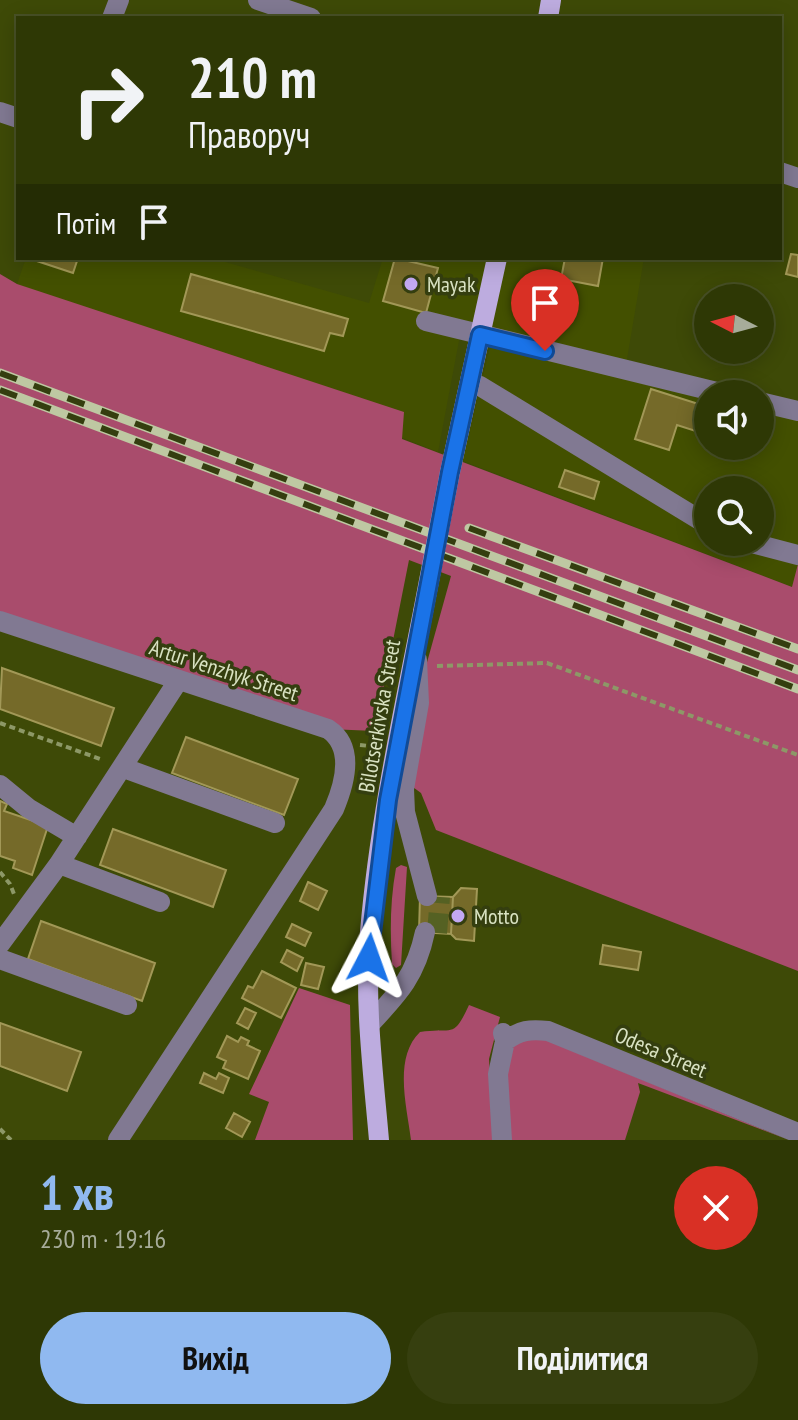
<!DOCTYPE html>
<html lang="uk">
<meta charset="utf-8">
<style>
body{margin:0;font-family:"PT Sans Narrow",sans-serif;background:#363f0f;color:#f1f3f6;height:100vh;display:flex;flex-direction:column;font-size:30px;white-space:nowrap}
*{box-sizing:border-box;margin:0}
p{font-size:26px;color:#a7ac9a}
.icon{flex:none;width:44px;height:44px;fill:none;stroke:currentColor;stroke-width:2;stroke-linecap:round;stroke-linejoin:round}
.map{position:relative;height:1140px;overflow:hidden}
.side{display:flex;flex-direction:column;background:#2e3805;flex:1}
.side>*{flex:none}
.banner{position:absolute;left:16px;top:16px;width:766px;height:244px;border-radius:0px;box-shadow:0 4px 20px #0003,0 0 0 2px #495227;background:#2e3805;color:#f1f3f6;overflow:hidden}
.needle{width:52px;rotate:276deg}
.controls{position:absolute;left:694px;top:284px;display:grid;gap:16px}
.controls a{display:grid;place-items:center;width:80px;height:80px;border-radius:50%;background:#2e3805;box-shadow:0 4px 20px #0003,0 0 0 2px #495227;font-size:40px}
.pin{position:absolute;display:grid;place-items:center;width:68px;height:68px;color:#fff;margin:-82px -34px;border-radius:50% 50% 50% 0;rotate:-45deg;box-shadow:0 0 8px #0007}
.pin .icon{rotate:45deg}
.me{position:absolute;width:88px;margin:-44px;rotate:4deg;stroke-linejoin:round;filter:drop-shadow(0 0 6px #0008)}
.turn{display:flex;align-items:center;gap:28px;height:168px;padding:0 40px;font-size:36px}
.turn .icon{width:104px;height:104px;stroke-width:2.5}
.turn b{display:block;font-size:56px;line-height:68px}
.then{display:flex;align-items:center;height:76px;padding:0 40px;background:#0003;gap:16px;font-size:30px}
.round{display:grid;place-items:center;flex:none;width:84px;height:84px;border-radius:42px;background:#363f0f}
.head{display:flex;align-items:center;justify-content:space-between;height:136px;padding:0 40px}
h1{font-size:48px;font-weight:700;line-height:60px;color:#90b9f0}
.button{display:flex;gap:16px;margin-top:auto;padding:16px 40px}
.button a{flex:1;height:92px;border-radius:48px;background:#90b9f0;color:#111;font-size:32px;font-weight:700;line-height:92px;text-align:center}
.button a+a{background:#363f0f;color:#f1f3f6}
.map>svg:first-child{display:block}
</style>
<div class="map">
<svg width="798" height="1140" viewBox="0 0 798 1140">
<rect width="100%" height="100%" fill="#3e4a07"/>
<path fill="#435000" fill-rule="evenodd" d="M26,258H211L369,303L383,258H644L625,371L708,394V446H760V402L798,411V564L793,587L463,461L492,338L461,330L438,452L17,284ZM708,490H760V542H708Z"/>
<path fill="#a94c6c" d="M0,274L17,284L404,412L402,439L792,587L798,564V971L436,830L421,793L406,782L426,666L451,576L409,560L375,731L328,729L0,621Z
M401,865L407,867L401,965L396,968L392,964C390,932 390,901 396,868Z
M299,988L350,1005L353,1140H255L269,1102L249,1094Z
M469,1005L500,1017L489,1059L494,1140H411C407,1107 393,1058 420,1032C453,1027 453,1040 469,1005Z
M534,1035L789,1140L638,1083L640,1092L625,1140H508L504,1071L514,1043Z"/>
<path fill="#756a29" stroke="#a29857" stroke-width="2" d="M791,254L798,255V277L786,274Z
M38,258H78L73,273L37,261Z
M395,258L438,268L426,313L383,301Z
M565,258H603L598,286L561,279Z
M191,274L348,319L343,336L330,333L324,351L181,311Z
M651,389L708,407V435L677,425L669,450L635,439Z
M565,470L599,482L594,499L559,487Z
M2,668L114,708L101,746L0,709Z
M186,737L298,779L284,815L172,773Z
M0,801L7,804L4,811L48,826L32,875L13,868L15,861L0,856Z
M113,829L226,870L213,907L100,865Z
M308,882L327,891L318,910L300,901Z
M461,888L477,889L474,941L456,939L451,934L453,897Z
M420,896L453,897L451,934L419,932Z
M41,921L155,963L142,1001L28,959Z
M292,924L311,933L305,946L286,937Z
M603,945L641,952L638,970L600,964Z
M287,950L303,958L297,971L281,962Z
M306,963L324,967L318,989L301,985Z
M262,971L296,988L281,1018L242,998L248,986L253,988Z
M245,1008L256,1013L248,1029L237,1023Z
M0,1023L81,1052L67,1091L0,1066Z
M227,1036L238,1042L241,1037L249,1041L247,1045L260,1051L248,1079L223,1068L226,1061L217,1057Z
M204,1073L216,1079L219,1073L229,1078L223,1093L200,1083Z
M234,1113L250,1122L242,1137L226,1128Z"/>
<g fill="none" stroke-linecap="round" stroke-linejoin="round">
<path stroke="#556123" stroke-width="20" stroke-dasharray="20 10" stroke-linecap="butt" d="M437,933L440,897"/>
<path stroke="#8d9867" stroke-width="4" stroke-dasharray="6 4" stroke-linecap="butt" d="M437,666L547,663L798,755
M0,723L103,760
M360,745L379,747
M0,872L10,884L14,894
M0,1129L11,1140"/>
<path stroke="#817992" stroke-width="20" d="M258,0L311,18
M112,18L119,0
M0,112L18,118
M780,172L798,178
M426,321L725,394
M480,386L708,525
M760,402L798,411
M748,542L798,555
M0,621L328,729C355,747 345,783 334,809L118,1140
M417,660L419,703L404,789L405,812L427,896
M124,768L275,823
M0,785L28,808L77,837
M59,864L160,902
M0,944L59,864L178,681
M0,959L127,1005
M370,1024C399,993 416,975 425,932
M505,1041C520,1030 530,1029 548,1031L798,1133
M502,1140L498,1074L505,1041L503,1033"/>
<path stroke="#bdacdf" stroke-width="20" d="M548,18L551,0
M450,472L497,258
M379,1140C373,1071 364,1001 370,932C379,825 402,718 423,612"/>
<g stroke="#bec8a2" stroke-width="9">
<path id="rail" d="M0,373L798,670
M0,390L798,689
M469,528L798,649"/>
</g>
<use href="#rail" stroke="#343e0f" stroke-width="6" stroke-dasharray="18" stroke-linecap="butt"/>
<path stroke="#bdacdf" stroke-width="20" d="M423,612L450,472"/>
</g>
<g fill="none" stroke-linecap="round" stroke-linejoin="round">
<g stroke="#114b97" stroke-width="20">
<path id="route" d="M369,958L388,800L450,472L480,335L545,351"/>
</g>
<use href="#route" stroke="#1a73e8" stroke-width="14"/>
</g>
<g fill="#c2a8f2" stroke="#343e0f" stroke-width="3">
<circle cx="411" cy="284" r="8"/>
<circle cx="458" cy="916" r="8"/>
</g>
<g text-anchor="middle" stroke-width="7" stroke-linejoin="round" paint-order="stroke">
<g font-size="22" fill="#d9e2c2" stroke="#343e0f" text-anchor="start">
<text x="427" y="292">Mayak</text>
<text x="474" y="924">Motto</text>
</g>
<g font-size="22" fill="#d9e2c2" stroke="#343e0f">
<text transform="translate(224 670) rotate(18)" y="8">Artur Venzhyk Street</text>
<text transform="translate(379 716) rotate(-80)" y="8">Bilotserkivska Street</text>
<text transform="translate(661 1052) rotate(23)" y="8">Odesa Street</text>
</g>
</g>
</svg>
<div class="controls">
<a><svg class="needle" viewBox="-14 -14 28 28"><path d="M0-13l5 13h-10z" fill="#e53935"/><path d="M0 13l5-13h-10z" fill="#a7ac9a"/></svg></a>
<a><svg class="icon" aria-label="sound" viewBox="0 0 24 24"><path d="M4 9h4l5-4v14l-5-4H4zM17 9q2 3 0 6"/></svg></a>
<a><svg class="icon" aria-label="search" viewBox="0 0 24 24"><circle cx="10" cy="10" r="6"/><path d="M15 15l6 6"/></svg></a>
</div>
<div class="pin" style="left:545px;top:351px;background:#d93025"><svg class="icon" aria-label="arrive" viewBox="0 0 24 24"><path d="M6 21V4h12l-3 4 3 4H6"/></svg></div>
<svg class="me" style="left:369px;top:958px" viewBox="-20 -20 40 40"><path d="M0-17L14 15 0 8-14 15z" fill="#1a73e8" stroke="#fff" stroke-width="4"/></svg>
<div class="banner">
<div class="turn"><svg class="icon" aria-label="right" viewBox="0 0 24 24"><path d="M7 20v-9h11M14 6l5 5-5 5"/></svg><div><b>210 m</b>Праворуч</div></div>
<div class="then">Потім<svg class="icon" aria-label="arrive" viewBox="0 0 24 24"><path d="M6 21V4h12l-3 4 3 4H6"/></svg></div>
</div>
</div>
<section class="side">
<div class="head"><div><h1>1 хв</h1><p>230 m · 19:16</p></div><a class="round" style="background:#d93025;color:#fff"><svg class="icon" aria-label="close" viewBox="0 0 24 24"><path d="M6 6l12 12M18 6L6 18"/></svg></a></div>
<div class="button"><a>Вихід</a><a>Поділитися</a></div>
</section>
